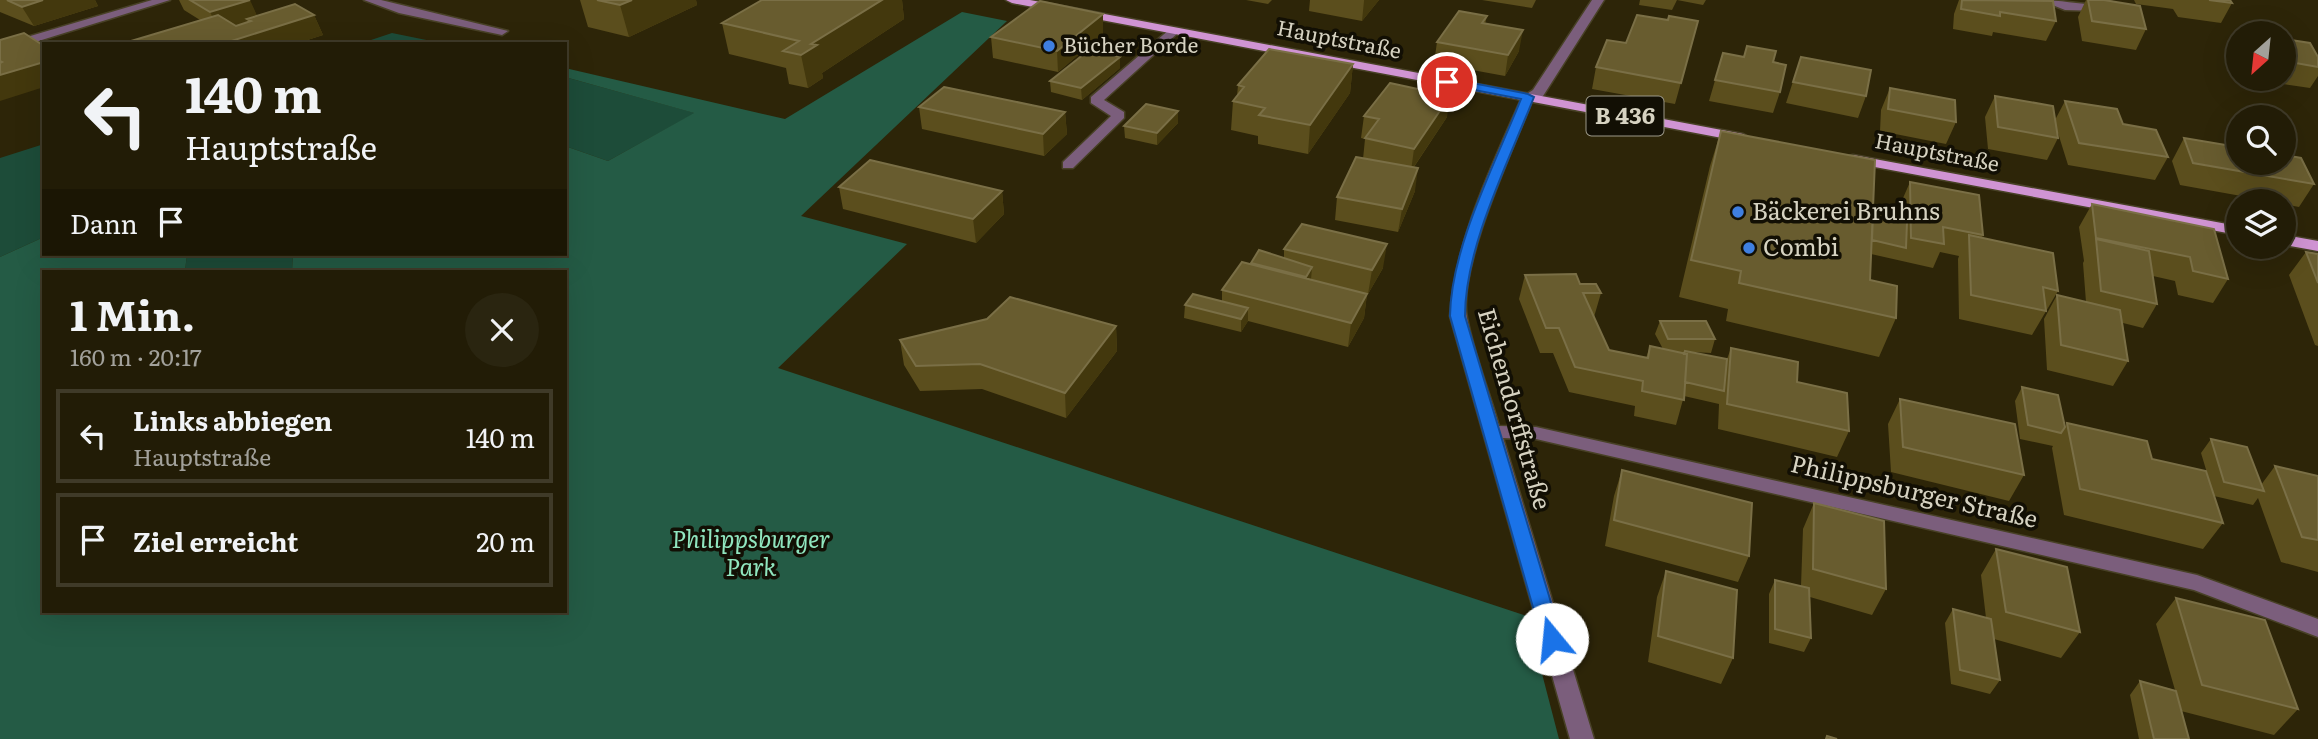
<!DOCTYPE html>
<html lang="de">
<meta charset="utf-8">
<style>
body{margin:0;font-family:Literata,serif;background:#2a2510;color:#f1f3f6;height:100vh;display:flex;flex-direction:column;font-size:26px;white-space:nowrap}
*{box-sizing:border-box;margin:0}
p{font-size:23px;color:#a2a19b}
.icon{flex:none;width:38px;height:38px;fill:none;stroke:currentColor;stroke-width:2;stroke-linecap:round;stroke-linejoin:round}
.map{position:relative;flex:1;overflow:hidden}
.drawer{position:absolute;left:42px;top:270px;width:525px;height:343px;display:flex;flex-direction:column;background:#221c06;border-radius:0px;box-shadow:0 7px 28px #0002,0 0 0 2px #3f3a28}
.drawer>*{flex:none}
.guide{position:absolute;left:42px;top:42px;width:525px;height:214px;border-radius:0px;box-shadow:0 7px 28px #0002,0 0 0 2px #3f3a28;background:#221c06;color:#f1f3f6;overflow:hidden}
.needle{width:46px;rotate:207deg}
.controls{position:absolute;left:2226px;top:21px;display:grid;gap:14px}
.controls a{display:grid;place-items:center;width:70px;height:70px;border-radius:50%;background:#221c06;box-shadow:0 7px 28px #0002,0 0 0 2px #3f3a28;font-size:35px}
.pin{position:absolute;display:grid;place-items:center;width:60px;height:60px;color:#fff;margin:-30px;border:4px solid #fff;border-radius:50%;box-shadow:0 2px 7px #0007}
.me{position:absolute;width:77px;margin:-38px;rotate:343deg;stroke-linejoin:round;filter:drop-shadow(0 0 5px #0008)}
.turn{display:flex;align-items:center;gap:24px;height:147px;padding:0 28px;font-size:32px}
.turn .icon{width:91px;height:91px;stroke-width:2.5}
.turn b{display:block;font-size:49px;line-height:60px}
.then{display:flex;align-items:center;height:66px;padding:0 28px;background:#0003;gap:14px;font-size:26px}
.round{display:grid;place-items:center;flex:none;width:74px;height:74px;border-radius:37px;background:#2a2510}
.overview{display:flex;align-items:center;justify-content:space-between;height:119px;padding:0 28px}
h1{font-size:42px;font-weight:700;line-height:52px}
ul{padding:0;list-style:none}
li{display:flex;align-items:center;gap:21px;height:94px;margin:0 14px 10px;padding:0 14px;border:4px solid #3f3a28;border-radius:0px}
li div{flex:1}
li b{display:block;font-size:26px}
li em{font-style:normal}
.map>svg:first-child{display:block}
</style>
<div class="map">
<svg width="2318" height="739" viewBox="0 0 2318 739">
<rect width="100%" height="100%" fill="#2d2508"/>
<path fill="#1d4c39" d="M392,33L446,44H359Z
M565,77L695,113L608,161L565,146Z
M44,144V237L0,257V158Z
M187,254H293L292,271H185Z"/>
<path fill="#245b45" d="M962,12L1007,21L801,216L907,244L778,368L1527,616L1559,739H0V257L44,237V254H187L185,271H44V611H565V271H292L293,254H565V146L608,161L694,113L565,77V68L785,119Z"/>
<g fill="none" stroke-linecap="round" stroke-linejoin="round">
<g stroke="#484126" stroke-width="3">
<path id="minor" d="M152,0H170L0,53V45Z
M364,0H381L508,31L502,35L399,13Z
M1592,0H1604L1543,96L1533,99C1513,149 1457,268 1467,318C1474,354 1489,391 1499,426L1536,427L2197,575L2318,619V637L2194,590L1536,439L1503,438L1594,739H1570L1450,316C1456,238 1491,168 1522,97L1533,90Z
M2040,0C2060,0 2078,4 2098,5V0L2112,2L2101,11L2065,10Z
M1170,29L1180,31L1104,100L1124,112V118L1073,168H1063V162L1111,116L1091,103V97Z"/>
</g>
<g stroke="#484126" stroke-width="3">
<path id="major" d="M1006,0H1030L1743,134L1750,138L1743,142L1012,3Z
M1853,155L2238,226V235L1848,162V156Z
M2284,235L2318,241V251L2284,245Z"/>
</g>
<use href="#minor" fill="#7b5e7c" fill-rule="evenodd"/>
<use href="#major" fill="#d094d3" fill-rule="evenodd"/>
</g>
<path fill="#5b4e1d" d="M0,0H95L98,6L34,26L0,12Z
M179,0H249L257,16L314,15L323,35L295,44H121L200,20L184,10Z
M580,0H696L697,5L629,37L588,27Z
M762,0H902L904,19L822,73L823,78L808,88L789,84L786,68L729,54L722,23Z
M1246,0H1272L1268,4Z
M1310,0H1379L1362,21L1309,11Z
M1482,0H1536L1532,8Z
M1640,0H1706L1703,5L1677,0L1672,10L1639,5Z
M1959,0H2049L2056,21L2046,41L1993,32L1992,36L1953,29L1954,14Z
M2086,0H2104L2146,29L2136,50L2082,41L2078,17Z
M2134,0H2230L2232,3L2221,23L2178,17L2173,9L2136,4Z
M1487,16L1485,24L1519,51L1505,76L1434,63L1437,42Z
M1668,20L1698,21L1675,104L1592,89L1596,67L1626,43Z
M1103,34L1058,72L993,58L991,37Z
M2284,39L2318,57V76L2310,88L2250,79H2284Z
M2238,44V65L2233,53Z
M1723,53L1773,62L1780,92L1773,113L1709,101Z
M1801,57L1866,96L1858,118L1786,103Z
M1353,64L1350,93L1308,154L1258,144V136L1231,130L1233,101L1237,96L1238,85Z
M1120,68L1082,100L1051,92L1050,81Z
M1890,88L1956,122L1946,144L1880,131L1881,110Z
M1995,96L2055,120L2065,101L2123,124L2168,157L2155,180L2068,165L2058,133V138L2047,160L1988,149L1985,117Z
M919,107L1065,112L1067,134L1044,156L922,129Z
M1178,111V123L1157,145L1125,138L1124,126Z
M1364,116L1447,117L1414,167L1415,191L1398,232L1335,220L1337,197L1363,159L1365,139L1361,138Z
M1721,131L1873,215L1900,220V205L1910,182L1983,235L1982,238L2058,291L2032,335L1959,319L1958,259L1959,256L1940,252L1933,268L1871,254L1870,280L1896,318L1879,357L1726,321L1728,309L1679,297L1710,166Z
M2184,138L2314,184L2299,207L2284,204V201H2269L2180,185L2172,161Z
M839,187L1002,191L1004,214L976,243L843,209Z
M2092,204L2228,279L2213,303L2178,295L2175,281L2153,276L2157,304L2143,328L2123,323L2128,361L2113,386L2047,370L2044,319L2057,295L2086,302L2083,263L2084,261L2079,227Z
M1284,249L1383,268L1368,294H1367L1364,318L1348,347L1248,321L1241,332L1184,318L1185,305L1222,301V290L1251,265V263L1284,258Z
M2306,252L2318,254V346L2315,345L2289,275Z
M1525,275L1580,284L1601,293L1594,317L1609,350L1646,358L1650,346L1663,349L1655,334L1660,321L1715,339L1711,353L1692,352L1727,359L1731,348L1797,382L1849,431L1837,457L1718,429L1719,404L1684,396L1676,425L1634,416L1635,406L1569,392L1553,353H1540L1519,299Z
M1116,326L1117,351L1066,418L982,389L920,391L904,365L900,340Z
M2022,387L2065,427L2067,423L2152,459L2223,523L2203,549L2064,515L2052,448L2053,446L2020,439L2015,401Z
M1900,399L2024,475L2009,501L1891,472L1888,424Z
M2211,439L2261,485L2275,466L2318,476V572L2281,562L2258,498L2253,505L2214,496L2201,453Z
M1622,470L1749,556L1738,582L1605,546L1614,496Z
M1814,503L1886,589L1872,615L1810,597L1811,638L1804,652L1769,643V594L1775,580L1801,586L1803,529Z
M1996,549L2080,632L2061,658L1994,639L2000,680L1990,694L1951,684L1945,623L1953,609L1986,618L1981,575Z
M1666,571L1733,658L1721,684L1648,662L1657,597Z
M2176,598L2298,709L2274,735L2181,711L2189,739H2139L2130,695L2140,681L2175,690L2156,624Z"/>
<path fill="#43380d" d="M43,0H95L98,6L34,26L22,7Z
M250,0L259,20L247,19L249,23L220,32L210,12Z
M632,0H696L697,5L629,37L620,5Z
M882,0H902L904,19L822,73L823,78L808,88L801,55L811,44Z
M1364,0H1379L1362,21L1364,1Z
M1103,14V34L1058,72L1057,51Z
M314,15L323,35L295,44H222Z
M1523,30L1519,51L1505,76L1508,55Z
M1120,57V68L1082,100L1081,88Z
M44,62V87L0,101V75Z
M1353,64L1350,93L1308,154L1310,125Z
M1450,96L1447,117L1411,171L1414,149Z
M1178,111V123L1157,145V133Z
M1065,112L1067,134L1044,156L1043,134Z
M1418,168L1415,191L1398,232L1402,209Z
M1002,191L1004,214L976,243L973,219Z
M1387,244L1383,268L1368,294L1372,270Z
M1312,267L1311,280L1305,290L1306,277Z
M1367,294L1364,318L1348,347L1351,323Z
M1248,308V321L1241,332V319Z
M1116,326L1117,351L1066,418L1065,393Z"/>
<path fill="#685c2f" stroke="#7a6f46" stroke-width="2" d="M7,0H43L22,7Z
M190,0H250L210,12Z
M597,0H632L620,5Z
M762,0H882L811,44L817,45L801,55L783,51L799,41L722,23Z
M1962,0L2053,1L2056,21L2000,12V16L1961,9Z
M2088,0H2104L2140,6L2146,29L2092,21Z
M2209,0H2230L2232,3Z
M1040,1L1103,14L1057,51L991,37Z
M295,4L314,15L222,44H121L218,15L236,26L251,21L247,19Z
M1459,11L1487,16L1482,23L1523,30L1508,55L1437,42Z
M1637,15L1668,20L1669,16L1698,21L1681,83L1596,67L1607,40L1626,43Z
M24,33L44,46V62L0,75V63L2,62L0,61V40Z
M2284,39L2310,43L2318,57V67L2284,61Z
M1747,46L1776,51L1773,62L1786,65L1780,92L1715,80L1723,53L1744,57Z
M1269,49L1353,64L1310,125L1259,115L1265,108L1233,101L1244,87L1238,85Z
M1089,50L1120,57L1081,88L1050,81Z
M1801,57L1871,70L1866,96L1793,82Z
M1390,83L1450,96L1414,149L1365,138L1379,119L1364,116Z
M944,87L1065,112L1043,134L919,107Z
M1890,88L1955,100L1956,122L1888,109Z
M1995,96L2053,106L2058,138L1998,127Z
M2065,101L2117,109L2123,124L2156,130L2168,157L2079,143Z
M1146,104L1178,111L1157,133L1124,126Z
M1721,131L1875,160L1870,280L1897,286L1896,318L1739,283L1741,271L1691,260Z
M2184,138L2238,147V163H2284V155L2301,158L2314,184L2193,163Z
M1356,157L1418,168L1402,209L1337,197Z
M870,160L1002,191L973,219L839,187Z
M1910,182L1979,195L1983,235L1943,227L1944,244L1911,238Z
M2092,204L2214,229L2228,279L2193,271L2190,257L2096,238Z
M1873,215L1907,222L1906,248L1872,240Z
M1302,224L1387,244L1372,270L1284,249Z
M1969,235L2053,253L2058,291L2043,287L2046,311L1971,295Z
M2096,239L2149,251L2157,304L2101,291Z
M1259,250L1312,267L1306,277L1251,263Z
M2306,252L2318,254V283Z
M1242,262L1367,294L1351,323L1222,290Z
M1576,274L1580,284H1596L1601,293H1583L1609,350L1648,358L1650,346L1687,354L1684,400L1642,391L1643,381L1575,367L1559,328H1546L1525,275Z
M1193,294L1248,308L1241,319L1185,305Z
M2057,295L2120,310L2128,361L2061,345Z
M1010,297L1116,326L1065,393L980,364L916,366L900,340L987,319Z
M1660,321H1706L1715,339H1668Z
M1731,348L1798,362L1797,382L1847,393L1849,431L1727,404Z
M1685,351L1727,359L1724,391L1685,382L1687,354H1684Z
M2022,387L2058,395L2065,427L2061,433L2028,425Z
M1900,399L2015,424L2024,475L1903,447Z
M2067,423L2147,441L2152,459L2206,471L2223,523L2080,489Z
M2211,439L2247,447L2264,491L2224,482Z
M2275,466L2318,476V540L2302,537Z
M1622,470L1752,503L1749,556L1614,520Z
M1814,503L1884,521L1886,589L1813,569Z
M1996,549L2067,567L2080,632L2006,612Z
M1666,571L1737,590L1733,658L1658,636Z
M1775,580L1809,588L1811,638L1775,629Z
M2176,598L2265,620L2298,709L2202,685Z
M1953,609L1991,619L2000,680L1960,670Z
M2140,681L2176,691L2189,739H2154Z
M1827,736L1837,739H1826Z"/>
<path fill="#1a73e8" stroke="#114b97" stroke-width="2" d="M1447,78L1528,94L1534,97C1508,163 1465,247 1465,316L1562,639L1560,644L1552,647L1545,644L1542,639L1450,316C1451,247 1495,164 1521,99L1443,84L1442,82Z"/>
<g fill="#3f7fe0" stroke="#120f04" stroke-width="2.5">
<circle cx="1049" cy="46" r="7"/>
<circle cx="1738" cy="212" r="7"/>
<circle cx="1749" cy="248" r="7"/>
</g>
<g text-anchor="middle" stroke-width="7" stroke-linejoin="round" paint-order="stroke">
<g font-size="21" fill="#d6d2c1" stroke="#120f04">
<text transform="translate(1339 40) rotate(11)" y="7">Hauptstraße</text>
<text transform="translate(1937 153) rotate(11)" y="7">Hauptstraße</text>
</g>
<g font-size="21" fill="#d6d2c1" stroke="#120f04" text-anchor="start">
<text x="1063" y="53">Bücher Borde</text>
</g>
<rect fill="#120f04" stroke="#9b9888" stroke-width="2" x="1586.5" y="96.5" width="77" height="39" rx="5"/>
<g font-size="23" font-weight="bold" fill="#d6d2c1">
<text x="1625" y="124">B 436</text>
</g>
<g font-size="24" fill="#d6d2c1" stroke="#120f04" text-anchor="start">
<text x="1752" y="220">Bäckerei Bruhns</text>
<text x="1763" y="256">Combi</text>
</g>
<g font-size="24" fill="#d6d2c1" stroke="#120f04">
<text transform="translate(1514 409) rotate(74)" y="8">Eichendorffstraße</text>
<text transform="translate(1914 492) rotate(13)" y="8">Philippsburger Straße</text>
</g>
<g font-size="24" font-style="italic" fill="#90e6bf" stroke="#120f04">
<text x="751" y="548">Philippsburger<tspan x="751" dy="28">Park</tspan></text>
</g>
</g>
</svg>
<div class="controls">
<a><svg class="needle" viewBox="-14 -14 28 28"><path d="M0-13l5 13h-10z" fill="#e53935"/><path d="M0 13l5-13h-10z" fill="#a2a19b"/></svg></a>
<a><svg class="icon" aria-label="search" viewBox="0 0 24 24"><circle cx="10" cy="10" r="6"/><path d="M15 15l6 6"/></svg></a>
<a><svg class="icon" aria-label="layers" viewBox="0 0 24 24"><path d="M12 4l9 5-9 5-9-5zM3 14l9 5 9-5"/></svg></a>
</div>
<div class="pin" style="left:1447px;top:82px;background:#d93025"><svg class="icon" aria-label="arrive" viewBox="0 0 24 24"><path d="M6 21V4h12l-3 4 3 4H6"/></svg></div>
<svg class="me" style="left:1552px;top:639px" viewBox="-20 -20 40 40"><circle r="19" fill="#fff"/><path d="M0-13L10 11 0 6-10 11z" fill="#1a73e8"/></svg>
<div class="guide">
<div class="turn"><svg class="icon" aria-label="left" viewBox="0 0 24 24"><path d="M17 20v-9H6M10 6l-5 5 5 5"/></svg><div><b>140 m</b>Hauptstraße</div></div>
<div class="then">Dann<svg class="icon" aria-label="arrive" viewBox="0 0 24 24"><path d="M6 21V4h12l-3 4 3 4H6"/></svg></div>
</div>
<section class="drawer">
<div class="overview"><div><h1>1 Min.</h1><p>160 m · 20:17</p></div><a class="round"><svg class="icon" aria-label="close" viewBox="0 0 24 24"><path d="M6 6l12 12M18 6L6 18"/></svg></a></div>
<ul>
<li><svg class="icon" aria-label="left" viewBox="0 0 24 24"><path d="M17 20v-9H6M10 6l-5 5 5 5"/></svg><div><b>Links abbiegen</b><p>Hauptstraße</p></div><em>140 m</em></li>
<li><svg class="icon" aria-label="arrive" viewBox="0 0 24 24"><path d="M6 21V4h12l-3 4 3 4H6"/></svg><div><b>Ziel erreicht</b></div><em>20 m</em></li>
</ul>
</section>
</div>
